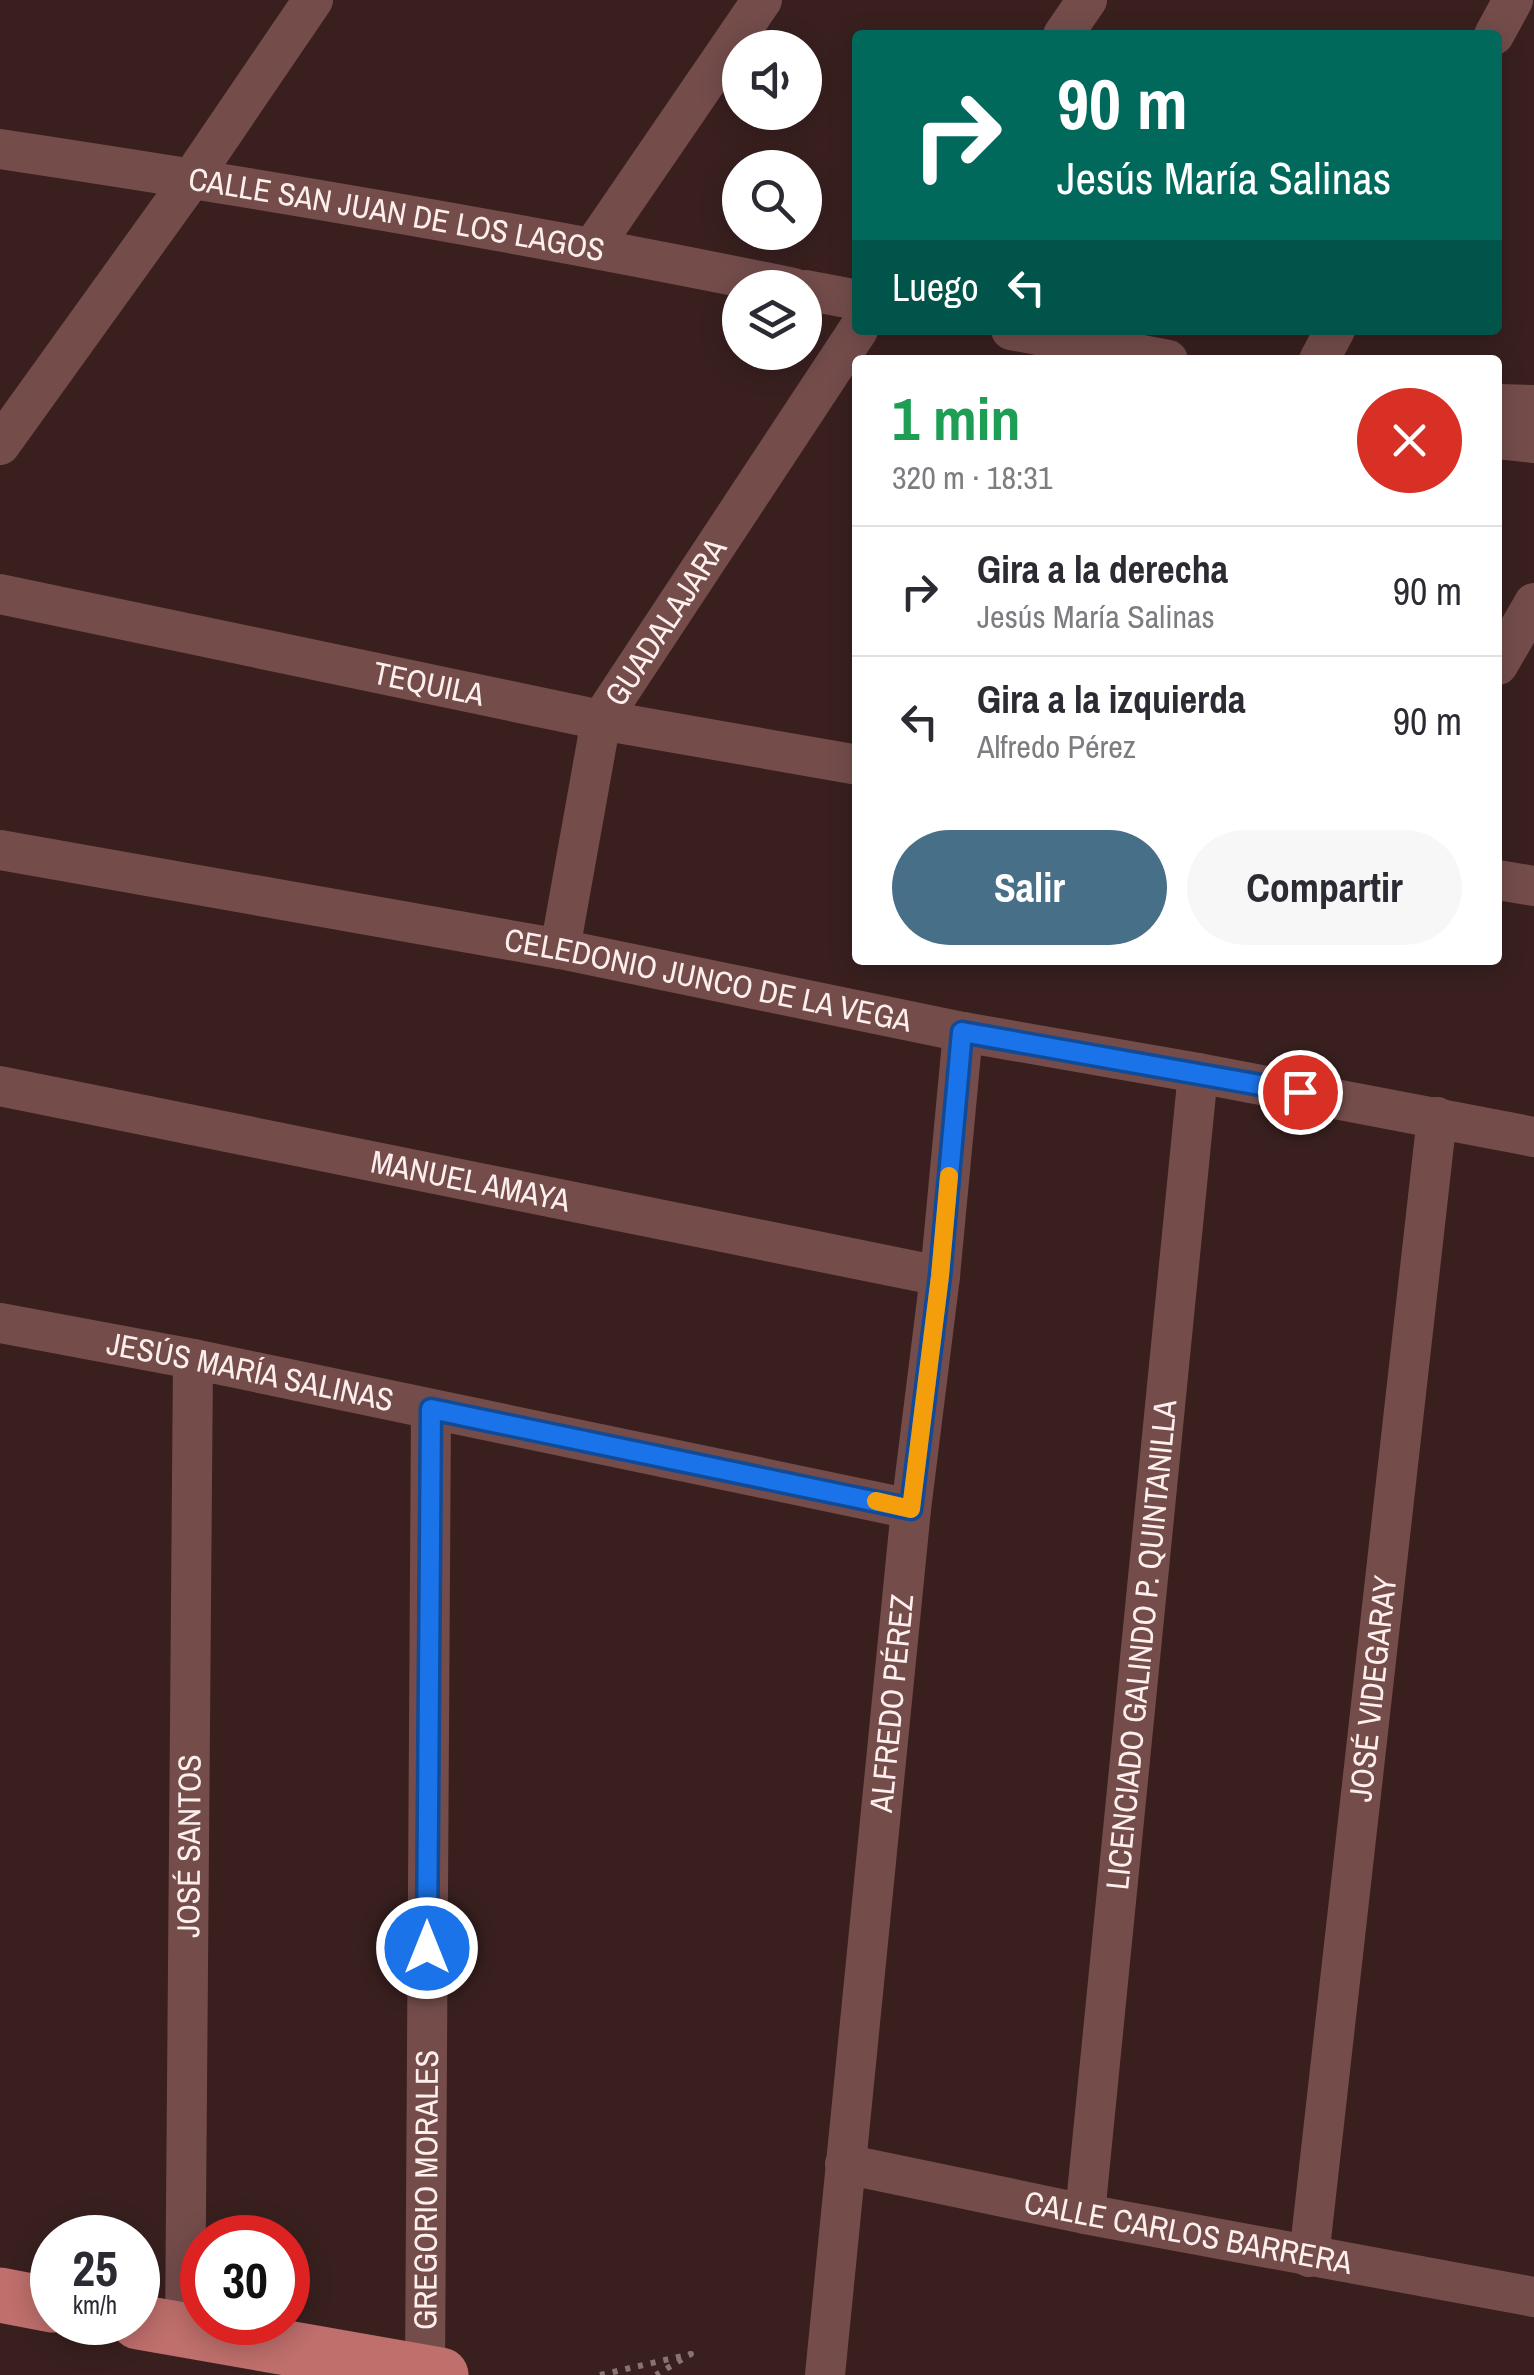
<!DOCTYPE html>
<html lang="es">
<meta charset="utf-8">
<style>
body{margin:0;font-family:"Archivo Narrow",sans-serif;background:#f7f7f7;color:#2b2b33;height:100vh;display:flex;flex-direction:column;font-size:38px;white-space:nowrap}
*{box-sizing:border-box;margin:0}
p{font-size:32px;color:#7c7c81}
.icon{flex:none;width:55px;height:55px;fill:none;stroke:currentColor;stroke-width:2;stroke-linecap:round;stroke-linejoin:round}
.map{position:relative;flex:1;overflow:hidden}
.panel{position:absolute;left:852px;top:355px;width:650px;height:610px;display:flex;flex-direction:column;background:#fff;border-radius:10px;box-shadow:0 5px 25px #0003}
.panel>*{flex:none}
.guide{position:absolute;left:852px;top:30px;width:650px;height:305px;border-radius:10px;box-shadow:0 5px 25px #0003;background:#00695c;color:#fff;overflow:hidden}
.tools{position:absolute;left:722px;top:30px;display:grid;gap:20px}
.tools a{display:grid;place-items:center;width:100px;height:100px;border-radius:50%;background:#fff;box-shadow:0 5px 25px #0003;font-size:50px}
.speed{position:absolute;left:30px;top:2215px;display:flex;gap:20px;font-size:50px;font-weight:700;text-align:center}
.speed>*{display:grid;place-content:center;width:130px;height:130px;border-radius:50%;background:#fff;box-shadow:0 5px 25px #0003;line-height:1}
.speed small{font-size:25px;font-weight:400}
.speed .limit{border:15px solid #d22;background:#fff;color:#111}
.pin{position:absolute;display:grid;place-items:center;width:85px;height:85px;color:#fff;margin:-42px;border:5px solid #fff;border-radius:50%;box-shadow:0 2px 10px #0007}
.me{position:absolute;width:110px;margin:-55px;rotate:0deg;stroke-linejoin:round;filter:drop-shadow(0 0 8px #0008)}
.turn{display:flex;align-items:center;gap:35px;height:210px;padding:0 40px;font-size:45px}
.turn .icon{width:130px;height:130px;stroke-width:2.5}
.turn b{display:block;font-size:70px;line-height:85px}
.then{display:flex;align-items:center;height:95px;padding:0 40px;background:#0003;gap:20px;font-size:38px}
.round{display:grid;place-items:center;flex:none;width:105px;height:105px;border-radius:52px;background:#f7f7f7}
.headline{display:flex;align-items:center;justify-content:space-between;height:170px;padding:0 40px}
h1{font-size:60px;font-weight:800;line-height:75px;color:#1e9e55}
.action{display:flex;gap:20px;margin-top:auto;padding:20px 40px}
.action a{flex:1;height:115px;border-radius:60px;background:#476f88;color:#fff;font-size:40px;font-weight:800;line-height:115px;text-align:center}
.action a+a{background:#f7f7f7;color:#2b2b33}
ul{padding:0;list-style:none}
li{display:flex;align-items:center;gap:30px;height:130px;padding:0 40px;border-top:2px solid #e1e1e2}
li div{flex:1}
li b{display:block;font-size:38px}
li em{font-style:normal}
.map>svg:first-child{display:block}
</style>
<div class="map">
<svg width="1534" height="2375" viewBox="0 0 1534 2375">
<rect width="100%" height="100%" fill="#39201f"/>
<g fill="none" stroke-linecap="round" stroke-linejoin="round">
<path stroke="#887372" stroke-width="6" stroke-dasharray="5 8" stroke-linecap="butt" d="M600,2375L691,2354L656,2375"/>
<g stroke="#744d4b" stroke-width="40">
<path d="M1063,35L1087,0"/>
<path d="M1494,35L1513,0"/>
<path id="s1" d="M0,149C266,189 530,234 794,288"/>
<path d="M593,247L762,0"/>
<path d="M805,290L858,300"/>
<path d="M1011,330L1168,360"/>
<path d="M1319,360L1335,330"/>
<path d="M1498,404L1534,405"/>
<path d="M1498,439L1534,443"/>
<path d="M0,445L192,178L313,0"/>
<path id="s2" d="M0,594L601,720L858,765"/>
<path d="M1498,665L1534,603"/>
<path id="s3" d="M0,850L560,949L963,1032L1198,1073L1534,1137"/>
<path d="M1498,880L1534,886"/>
<path id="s4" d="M560,949L601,720L858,330"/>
<path id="s5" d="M0,1086L940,1276"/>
<path id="s6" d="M0,1323L193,1359L911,1509"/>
<path id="s7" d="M845,2164L1085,2214L1534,2297"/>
<path id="s8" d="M1085,2214L1198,1073"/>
<path id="s9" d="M1309,2257L1437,1117"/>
<path id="s10" d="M185,2331L193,1359"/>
<path id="s11" d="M425,2372L431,1409"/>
<path id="s12" d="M825,2375L911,1509L940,1276L963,1032"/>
</g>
<path stroke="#bf6f6c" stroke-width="55" d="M0,2295L52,2305
M138,2322L441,2375"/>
</g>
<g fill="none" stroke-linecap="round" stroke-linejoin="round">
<g stroke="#114b97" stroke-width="25">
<path id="route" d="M427,1948L431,1409L911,1509L940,1276L962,1032L1300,1092"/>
</g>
<use href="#route" stroke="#1a73e8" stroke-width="18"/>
<path stroke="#f59e0b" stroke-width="18" d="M876,1501L911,1509L940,1276L949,1176"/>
</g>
<g text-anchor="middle" stroke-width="9" stroke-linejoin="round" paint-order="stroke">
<g font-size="32" fill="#fdefee" stroke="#2e1716">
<text dy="11" stroke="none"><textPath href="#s1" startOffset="402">CALLE SAN JUAN DE LOS LAGOS</textPath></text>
<text dy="11" stroke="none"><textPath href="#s4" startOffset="350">GUADALAJARA</textPath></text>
<text dy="11" stroke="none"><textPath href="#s2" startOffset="438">TEQUILA</textPath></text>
<text dy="11" stroke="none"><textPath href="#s3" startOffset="720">CELEDONIO JUNCO DE LA VEGA</textPath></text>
<text dy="11" stroke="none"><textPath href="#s5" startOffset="480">MANUEL AMAYA</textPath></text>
<text dy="11" stroke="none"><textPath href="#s6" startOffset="255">JESÚS MARÍA SALINAS</textPath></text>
<text dy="11" stroke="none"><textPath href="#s8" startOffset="572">LICENCIADO GALINDO P. QUINTANILLA</textPath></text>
<text dy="11" stroke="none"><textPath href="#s9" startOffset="572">JOSÉ VIDEGARAY</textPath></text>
<text dy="11" stroke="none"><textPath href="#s12" startOffset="675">ALFREDO PÉREZ</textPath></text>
<text dy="11" stroke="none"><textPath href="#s10" startOffset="485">JOSÉ SANTOS</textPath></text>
<text dy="11" stroke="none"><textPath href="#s11" startOffset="182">GREGORIO MORALES</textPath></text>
<text dy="11" stroke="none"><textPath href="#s7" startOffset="350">CALLE CARLOS BARRERA</textPath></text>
</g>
</g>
</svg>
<div class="tools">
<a><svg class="icon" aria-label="sound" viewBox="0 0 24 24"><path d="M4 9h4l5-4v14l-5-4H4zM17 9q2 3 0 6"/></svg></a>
<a><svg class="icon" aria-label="search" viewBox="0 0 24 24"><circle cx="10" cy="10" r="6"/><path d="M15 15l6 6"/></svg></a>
<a><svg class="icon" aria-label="layers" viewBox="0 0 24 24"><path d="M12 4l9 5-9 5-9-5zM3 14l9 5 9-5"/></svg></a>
</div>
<div class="speed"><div>25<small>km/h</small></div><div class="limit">30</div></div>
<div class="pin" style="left:1300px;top:1092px;background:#d93025"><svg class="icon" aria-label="arrive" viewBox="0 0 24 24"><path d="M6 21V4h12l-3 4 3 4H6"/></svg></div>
<svg class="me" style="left:427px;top:1948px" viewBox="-20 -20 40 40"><circle r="17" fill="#1a73e8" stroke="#fff" stroke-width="3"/><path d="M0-11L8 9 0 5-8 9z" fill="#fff"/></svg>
<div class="guide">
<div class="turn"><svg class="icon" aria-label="right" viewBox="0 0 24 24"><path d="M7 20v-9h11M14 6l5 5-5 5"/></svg><div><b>90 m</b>Jesús María Salinas</div></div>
<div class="then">Luego<svg class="icon" aria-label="left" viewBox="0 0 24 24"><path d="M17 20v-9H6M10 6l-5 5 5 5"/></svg></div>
</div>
<section class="panel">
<div class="headline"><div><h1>1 min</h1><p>320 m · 18:31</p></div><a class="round" style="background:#d93025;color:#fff"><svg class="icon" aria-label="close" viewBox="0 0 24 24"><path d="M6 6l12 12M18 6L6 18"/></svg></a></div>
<ul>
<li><svg class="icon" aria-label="right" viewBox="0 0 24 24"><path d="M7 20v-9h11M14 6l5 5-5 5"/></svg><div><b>Gira a la derecha</b><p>Jesús María Salinas</p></div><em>90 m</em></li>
<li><svg class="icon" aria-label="left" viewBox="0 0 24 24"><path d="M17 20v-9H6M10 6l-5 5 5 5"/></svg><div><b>Gira a la izquierda</b><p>Alfredo Pérez</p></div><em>90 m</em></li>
</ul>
<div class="action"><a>Salir</a><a>Compartir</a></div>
</section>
</div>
